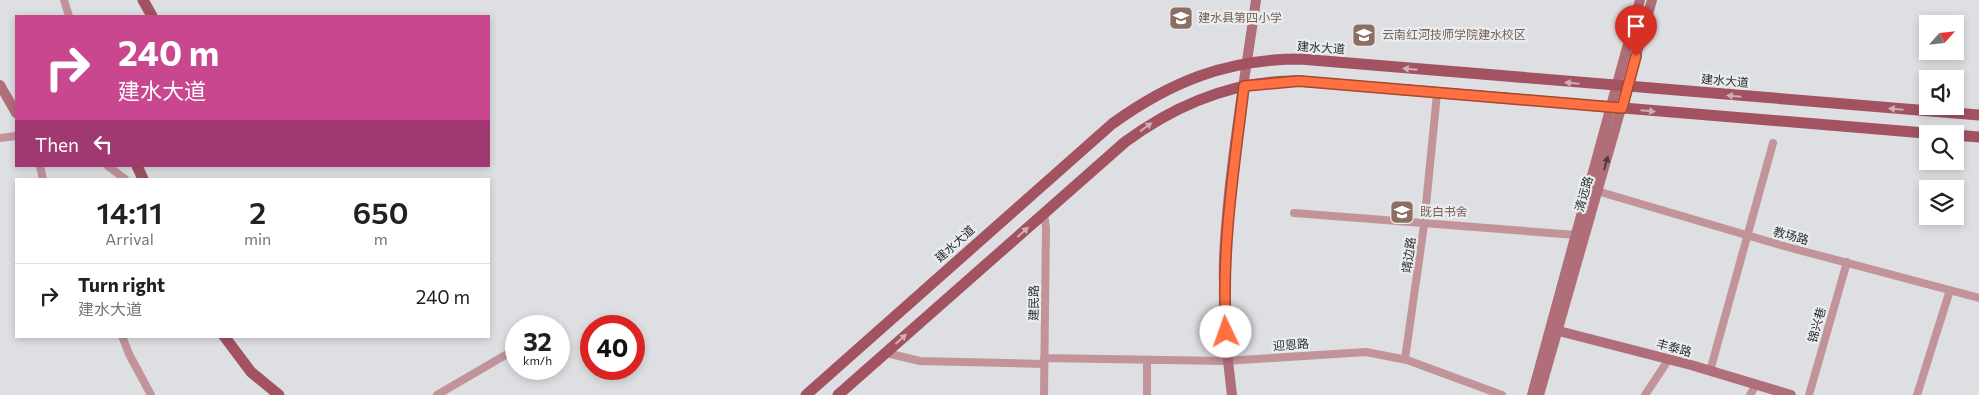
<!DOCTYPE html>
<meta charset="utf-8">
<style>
body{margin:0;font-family:Commissioner,"Noto Sans SC",sans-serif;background:#f6f6f6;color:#202124;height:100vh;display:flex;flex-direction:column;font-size:19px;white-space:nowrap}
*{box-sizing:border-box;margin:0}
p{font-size:16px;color:#757577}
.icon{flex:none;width:28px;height:28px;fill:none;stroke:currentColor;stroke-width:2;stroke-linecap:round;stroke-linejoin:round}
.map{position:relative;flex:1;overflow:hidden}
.details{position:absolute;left:15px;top:178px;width:475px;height:160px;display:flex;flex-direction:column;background:#fff;border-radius:0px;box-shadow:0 2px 8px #0003}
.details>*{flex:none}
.top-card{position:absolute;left:15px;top:15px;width:475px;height:152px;border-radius:0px;box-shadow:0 2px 8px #0003;background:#c9478e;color:#fff;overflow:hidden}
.needle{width:32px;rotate:63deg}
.tools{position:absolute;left:1919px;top:15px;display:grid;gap:10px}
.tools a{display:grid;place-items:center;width:45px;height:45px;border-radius:0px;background:#fff;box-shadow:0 2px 8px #0003;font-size:25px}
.speed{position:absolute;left:505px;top:315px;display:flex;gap:10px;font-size:25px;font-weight:700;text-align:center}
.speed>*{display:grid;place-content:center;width:65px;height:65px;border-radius:50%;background:#fff;box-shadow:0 2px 8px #0003;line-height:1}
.speed small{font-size:12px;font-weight:400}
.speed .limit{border:8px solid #d22;background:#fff;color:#111}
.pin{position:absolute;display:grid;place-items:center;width:42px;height:42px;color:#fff;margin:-51px -21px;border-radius:50% 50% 50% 0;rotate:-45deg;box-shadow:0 0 5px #0007}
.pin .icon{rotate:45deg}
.me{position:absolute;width:55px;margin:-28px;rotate:357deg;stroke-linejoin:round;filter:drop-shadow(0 0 4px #0008)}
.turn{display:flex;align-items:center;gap:18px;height:105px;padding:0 20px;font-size:22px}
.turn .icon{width:65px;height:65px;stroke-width:2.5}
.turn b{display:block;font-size:35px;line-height:42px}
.then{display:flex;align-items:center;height:48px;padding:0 20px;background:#0003;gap:10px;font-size:19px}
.eta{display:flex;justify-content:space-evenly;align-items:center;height:85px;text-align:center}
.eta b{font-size:30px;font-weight:600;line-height:35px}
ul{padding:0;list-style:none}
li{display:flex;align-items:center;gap:15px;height:65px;padding:0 20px;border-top:1px solid #e0e0e0}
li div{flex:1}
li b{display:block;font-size:19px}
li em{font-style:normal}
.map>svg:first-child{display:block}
</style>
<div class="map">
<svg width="1979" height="395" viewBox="0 0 1979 395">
<rect width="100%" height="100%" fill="#dddfe2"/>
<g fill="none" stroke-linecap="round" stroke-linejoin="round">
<path stroke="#c2949a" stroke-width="8" d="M64,0L69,16
M0,138L16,136
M40,166L43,179
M108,166L125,179
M1597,191L1780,245L1979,298
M1294,213L1576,235
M122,336L129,354L151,395
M886,353L920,361L1044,364
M1044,358L1225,361L1366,352L1407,360L1502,395
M1405,359L1424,225L1437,94
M1147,360V395
M1710,371L1773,143
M437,395L509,353
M1044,395L1046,228L1044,213
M1645,395L1669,359
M1750,395L1756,385
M1809,395L1847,262
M1917,395L1950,290"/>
<path stroke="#b06e79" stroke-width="10" d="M0,85L16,113
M1551,329L1691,365L1791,395
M1232,395C1226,350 1223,304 1224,258C1228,172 1244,85 1256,0
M1532,395L1640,0
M1539,395L1652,0"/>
<path stroke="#a25261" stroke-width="11" d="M143,0L152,16
M1955,135L1979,137
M137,166L143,179
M224,336L251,372L279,395
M806,395L1112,124C1170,82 1227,59 1300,59L1979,115
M838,395L1125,142C1177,104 1234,80 1299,81L1937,134"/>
</g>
<defs><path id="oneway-solid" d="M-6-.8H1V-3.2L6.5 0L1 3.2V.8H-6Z" transform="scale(1.25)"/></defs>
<g fill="#cdafb6">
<use href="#oneway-solid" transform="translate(1410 69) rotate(-175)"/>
<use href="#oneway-solid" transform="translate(1572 83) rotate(-175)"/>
<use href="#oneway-solid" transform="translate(1734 96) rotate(-175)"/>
<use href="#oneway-solid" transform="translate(1896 109) rotate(-175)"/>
<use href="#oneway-solid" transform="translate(1648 111) rotate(5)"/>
<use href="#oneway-solid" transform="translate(1146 127) rotate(-36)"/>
<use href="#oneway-solid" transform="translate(1023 232) rotate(-42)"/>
<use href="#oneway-solid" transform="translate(901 339) rotate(-42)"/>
</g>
<use fill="#4c3c40" href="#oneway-solid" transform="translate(1606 163) rotate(-74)"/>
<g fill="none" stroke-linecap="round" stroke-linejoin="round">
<g stroke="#a6492c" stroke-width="12">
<path id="route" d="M1226,332C1221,249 1234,168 1244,86L1299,81L1622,108L1636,56"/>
</g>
<use href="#route" stroke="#ff7043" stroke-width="9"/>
</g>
<defs>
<g id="school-square" transform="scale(1.25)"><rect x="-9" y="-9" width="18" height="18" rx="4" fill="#8d6e63" stroke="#eaedef"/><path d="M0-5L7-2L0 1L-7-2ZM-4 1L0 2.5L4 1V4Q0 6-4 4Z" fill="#fff"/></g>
</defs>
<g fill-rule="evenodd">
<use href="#school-square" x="1181" y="18"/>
<use href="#school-square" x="1364" y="35"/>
<use href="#school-square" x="1402" y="212"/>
</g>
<g text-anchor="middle" stroke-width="4.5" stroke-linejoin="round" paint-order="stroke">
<g font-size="12" fill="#785e54" stroke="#eaedef" text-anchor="start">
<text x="1198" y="22">建水县第四小学</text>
<text x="1382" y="39">云南红河技师学院建水校区</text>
<text x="1420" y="216">既白书舍</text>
</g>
<g font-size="12" fill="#2b2c2d" stroke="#eaedef">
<text transform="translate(1321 48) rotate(4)" y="4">建水大道</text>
<text transform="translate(1725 81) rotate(5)" y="4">建水大道</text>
<text transform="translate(1584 194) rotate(-74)" y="4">清远路</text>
<text transform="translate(1791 236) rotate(15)" y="4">教场路</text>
<text transform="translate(955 244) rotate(-42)" y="4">建水大道</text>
<text transform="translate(1409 255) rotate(-82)" y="4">靖边路</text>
<text transform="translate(1034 303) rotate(-89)" y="4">建民路</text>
<text transform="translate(1817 325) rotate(-74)" y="4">锦兴巷</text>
<text transform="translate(1291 345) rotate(-4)" y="4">迎恩路</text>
<text transform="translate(1674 348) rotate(15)" y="4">丰泰路</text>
</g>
</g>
</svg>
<div class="tools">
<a><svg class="needle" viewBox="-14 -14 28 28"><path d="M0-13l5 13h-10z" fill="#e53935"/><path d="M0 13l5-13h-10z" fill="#757577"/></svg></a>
<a><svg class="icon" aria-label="sound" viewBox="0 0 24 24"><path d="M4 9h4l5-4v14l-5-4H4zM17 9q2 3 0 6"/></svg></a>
<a><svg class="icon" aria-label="search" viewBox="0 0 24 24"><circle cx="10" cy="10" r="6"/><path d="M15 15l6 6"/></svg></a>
<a><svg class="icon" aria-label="layers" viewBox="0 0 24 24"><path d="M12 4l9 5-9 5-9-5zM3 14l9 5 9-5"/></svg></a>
</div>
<div class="speed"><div>32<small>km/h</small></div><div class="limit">40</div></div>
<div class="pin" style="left:1636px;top:56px;background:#d93025"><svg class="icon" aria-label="arrive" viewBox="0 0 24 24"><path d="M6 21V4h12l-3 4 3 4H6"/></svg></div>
<svg class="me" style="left:1226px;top:332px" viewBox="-20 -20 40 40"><circle r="19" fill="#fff"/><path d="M0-13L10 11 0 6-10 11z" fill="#ff7043"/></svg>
<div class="top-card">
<div class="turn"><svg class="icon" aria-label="right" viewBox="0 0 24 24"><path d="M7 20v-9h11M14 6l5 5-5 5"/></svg><div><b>240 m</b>建水大道</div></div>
<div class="then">Then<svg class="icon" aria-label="left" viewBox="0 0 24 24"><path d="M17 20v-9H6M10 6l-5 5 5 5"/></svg></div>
</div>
<section class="details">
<div class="eta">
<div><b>14:11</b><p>Arrival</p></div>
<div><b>2</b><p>min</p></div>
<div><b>650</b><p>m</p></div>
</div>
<ul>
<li><svg class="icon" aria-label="right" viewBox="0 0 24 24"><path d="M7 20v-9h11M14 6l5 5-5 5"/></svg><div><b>Turn right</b><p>建水大道</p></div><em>240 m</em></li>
</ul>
</section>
</div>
